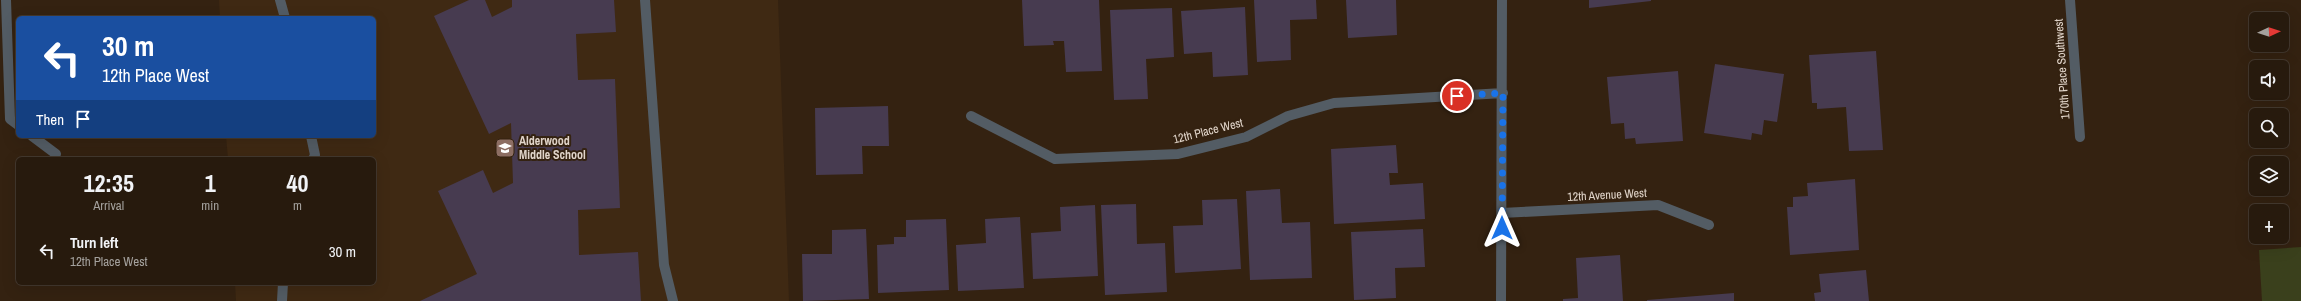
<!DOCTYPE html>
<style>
body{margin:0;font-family:"Archivo Narrow",sans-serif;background:#33271b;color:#f1f3f6;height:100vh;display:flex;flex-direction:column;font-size:15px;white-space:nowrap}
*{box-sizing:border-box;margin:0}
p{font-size:13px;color:#a4a19d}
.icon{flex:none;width:22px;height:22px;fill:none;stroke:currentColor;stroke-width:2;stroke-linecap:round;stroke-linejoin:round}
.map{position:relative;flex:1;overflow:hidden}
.drawer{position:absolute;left:16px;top:157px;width:360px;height:128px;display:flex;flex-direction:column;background:#271a0d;border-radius:6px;box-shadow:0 4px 16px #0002,0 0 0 1px #43382e}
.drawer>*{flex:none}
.banner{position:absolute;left:16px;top:16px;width:360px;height:122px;border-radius:6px;box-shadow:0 4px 16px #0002,0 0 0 1px #43382e;background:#1a4fa0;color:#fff;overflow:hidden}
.needle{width:26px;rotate:87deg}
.buttons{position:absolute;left:2249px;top:12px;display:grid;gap:8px}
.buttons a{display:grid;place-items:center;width:40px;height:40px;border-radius:6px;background:#271a0d;box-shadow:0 4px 16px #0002,0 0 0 1px #43382e;font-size:20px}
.pin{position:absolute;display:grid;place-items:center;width:34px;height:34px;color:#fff;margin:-17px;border:2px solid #fff;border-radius:50%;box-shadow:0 1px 4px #0007}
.me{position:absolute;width:44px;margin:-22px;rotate:0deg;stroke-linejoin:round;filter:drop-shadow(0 0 3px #0008)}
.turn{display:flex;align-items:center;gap:14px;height:84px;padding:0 20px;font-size:18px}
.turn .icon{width:52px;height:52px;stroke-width:2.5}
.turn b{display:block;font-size:28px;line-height:34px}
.then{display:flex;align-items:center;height:38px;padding:0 20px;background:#0003;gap:8px;font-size:15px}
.eta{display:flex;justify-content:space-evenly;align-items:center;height:68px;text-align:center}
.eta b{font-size:24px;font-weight:700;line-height:28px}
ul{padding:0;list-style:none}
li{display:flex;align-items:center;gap:12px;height:52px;padding:0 20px}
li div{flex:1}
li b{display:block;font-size:15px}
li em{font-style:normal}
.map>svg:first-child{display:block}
</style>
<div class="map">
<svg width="2301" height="301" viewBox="0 0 2301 301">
<rect width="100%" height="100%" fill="#342211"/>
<path fill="#3f2913" d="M219,0H778L789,301H236L235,283H374V159H228L226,136H374V18H220Z"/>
<path fill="#3a401c" d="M2301,247V301H2262L2259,250Z"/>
<path fill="#473b50" d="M469,0H485L492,17L512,7V0H614L616,32L576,34L578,80L615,79L620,208L578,210L579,255L638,252L641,301H420L477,274L438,191L483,170L493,193L513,183L511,123L489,134L434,16Z
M1022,0H1099L1102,71L1066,72L1064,41H1053L1054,45L1024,46Z
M1254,0H1316L1317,19L1290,20L1291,60L1257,62Z
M1346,0H1396L1397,35L1348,38Z
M1589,0H1651V1L1589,8Z
M1245,7L1248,75L1213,77L1212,52L1184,54L1181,11Z
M1172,8L1174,57L1146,59L1148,99L1114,100L1110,10Z
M1876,51L1883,150L1849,151L1846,107L1817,109V103H1812L1809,55Z
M1715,64L1784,74L1777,122L1764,120L1762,135L1752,133L1751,140L1704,133Z
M1678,71L1683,141L1636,144L1635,138L1625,139L1624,123L1611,124L1607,77Z
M888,106L889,146H862L863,174L816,175L815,108Z
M1396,145L1398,173H1389L1390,185L1423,183L1425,219L1334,224L1331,149Z
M1855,179L1859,250L1790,255L1787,207H1793V197L1808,196L1807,183Z
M1280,189L1282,223L1310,222L1312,278L1250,280L1246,191Z
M1237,199L1241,269L1175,273L1173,226L1203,225L1202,200Z
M1136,204L1137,244L1165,243L1167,292L1105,295L1101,205Z
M1095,205L1098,276L1033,279L1031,233L1061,231L1060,207Z
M1020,217L1024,288L958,291L956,245L986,243L985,219Z
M946,219L949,290L878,293L877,245L894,244V237H906V220Z
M866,229L869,299L803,301L802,254H832V230Z
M1423,229L1425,267L1395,268L1396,298L1354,300L1351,232Z
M1620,255L1623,301H1563V299L1578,298L1576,258Z
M1866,270L1869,301H1815L1814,293L1821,292L1819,274Z
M1734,293V301H1647V300Z"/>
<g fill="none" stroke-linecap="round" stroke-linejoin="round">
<path stroke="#535c64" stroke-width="10" d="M6,0L10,119L18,125
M280,0L285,18
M645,0L664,265L673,301
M2070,0L2080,137
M971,116L1055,159L1178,154L1246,137L1288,116L1334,103L1503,93
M32,136L56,154
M311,136L315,155L313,159
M1502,213L1658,205L1709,225
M282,301L283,283
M1501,301L1502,0"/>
</g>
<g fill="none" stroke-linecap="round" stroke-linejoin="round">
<path stroke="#1a73e8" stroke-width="7" stroke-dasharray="0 12.6" d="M1457,96L1503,93L1502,228"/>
</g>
<defs>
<g id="school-square" transform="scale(1)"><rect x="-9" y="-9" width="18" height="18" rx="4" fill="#8d6e63" stroke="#342211"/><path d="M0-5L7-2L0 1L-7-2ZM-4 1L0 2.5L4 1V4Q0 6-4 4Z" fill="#fff"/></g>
</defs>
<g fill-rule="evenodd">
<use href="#school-square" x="505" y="148"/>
</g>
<g text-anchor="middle" stroke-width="4" stroke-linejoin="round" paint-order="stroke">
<g font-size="12" fill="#e1d5ca" stroke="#342211">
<text transform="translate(2062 69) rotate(-94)" y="4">170th Place Southwest</text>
<text transform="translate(1208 131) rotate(-14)" y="4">12th Place West</text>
<text transform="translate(1607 195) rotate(-3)" y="4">12th Avenue West</text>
</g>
<g font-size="12" font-weight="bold" fill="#e1d5ca" stroke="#342211" text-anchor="start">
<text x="519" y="145">Alderwood<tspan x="519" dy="14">Middle School</tspan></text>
</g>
</g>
</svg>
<div class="buttons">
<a><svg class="needle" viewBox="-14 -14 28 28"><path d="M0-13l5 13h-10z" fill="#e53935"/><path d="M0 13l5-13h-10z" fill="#a4a19d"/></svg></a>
<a><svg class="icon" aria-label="sound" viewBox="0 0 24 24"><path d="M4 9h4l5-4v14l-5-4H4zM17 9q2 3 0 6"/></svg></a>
<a><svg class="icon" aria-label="search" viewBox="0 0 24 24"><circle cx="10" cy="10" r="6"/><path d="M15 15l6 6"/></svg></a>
<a><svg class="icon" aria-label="layers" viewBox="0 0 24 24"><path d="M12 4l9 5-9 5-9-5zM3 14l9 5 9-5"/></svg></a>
<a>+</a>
</div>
<div class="pin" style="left:1457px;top:96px;background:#d93025"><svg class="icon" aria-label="arrive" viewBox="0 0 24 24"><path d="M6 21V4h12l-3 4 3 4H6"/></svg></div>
<svg class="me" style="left:1502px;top:228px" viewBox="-20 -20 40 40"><path d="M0-17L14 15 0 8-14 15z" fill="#1a73e8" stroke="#fff" stroke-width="4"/></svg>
<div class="banner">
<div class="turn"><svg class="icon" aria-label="left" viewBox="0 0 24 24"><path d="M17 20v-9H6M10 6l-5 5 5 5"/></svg><div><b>30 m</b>12th Place West</div></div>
<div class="then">Then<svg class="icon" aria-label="arrive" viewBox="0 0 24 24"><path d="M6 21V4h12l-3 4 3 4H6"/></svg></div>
</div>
<section class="drawer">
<div class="eta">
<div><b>12:35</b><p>Arrival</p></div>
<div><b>1</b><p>min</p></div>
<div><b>40</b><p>m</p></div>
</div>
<ul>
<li><svg class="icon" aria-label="left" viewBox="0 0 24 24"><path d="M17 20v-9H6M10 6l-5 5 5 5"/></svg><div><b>Turn left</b><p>12th Place West</p></div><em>30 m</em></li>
</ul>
</section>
</div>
